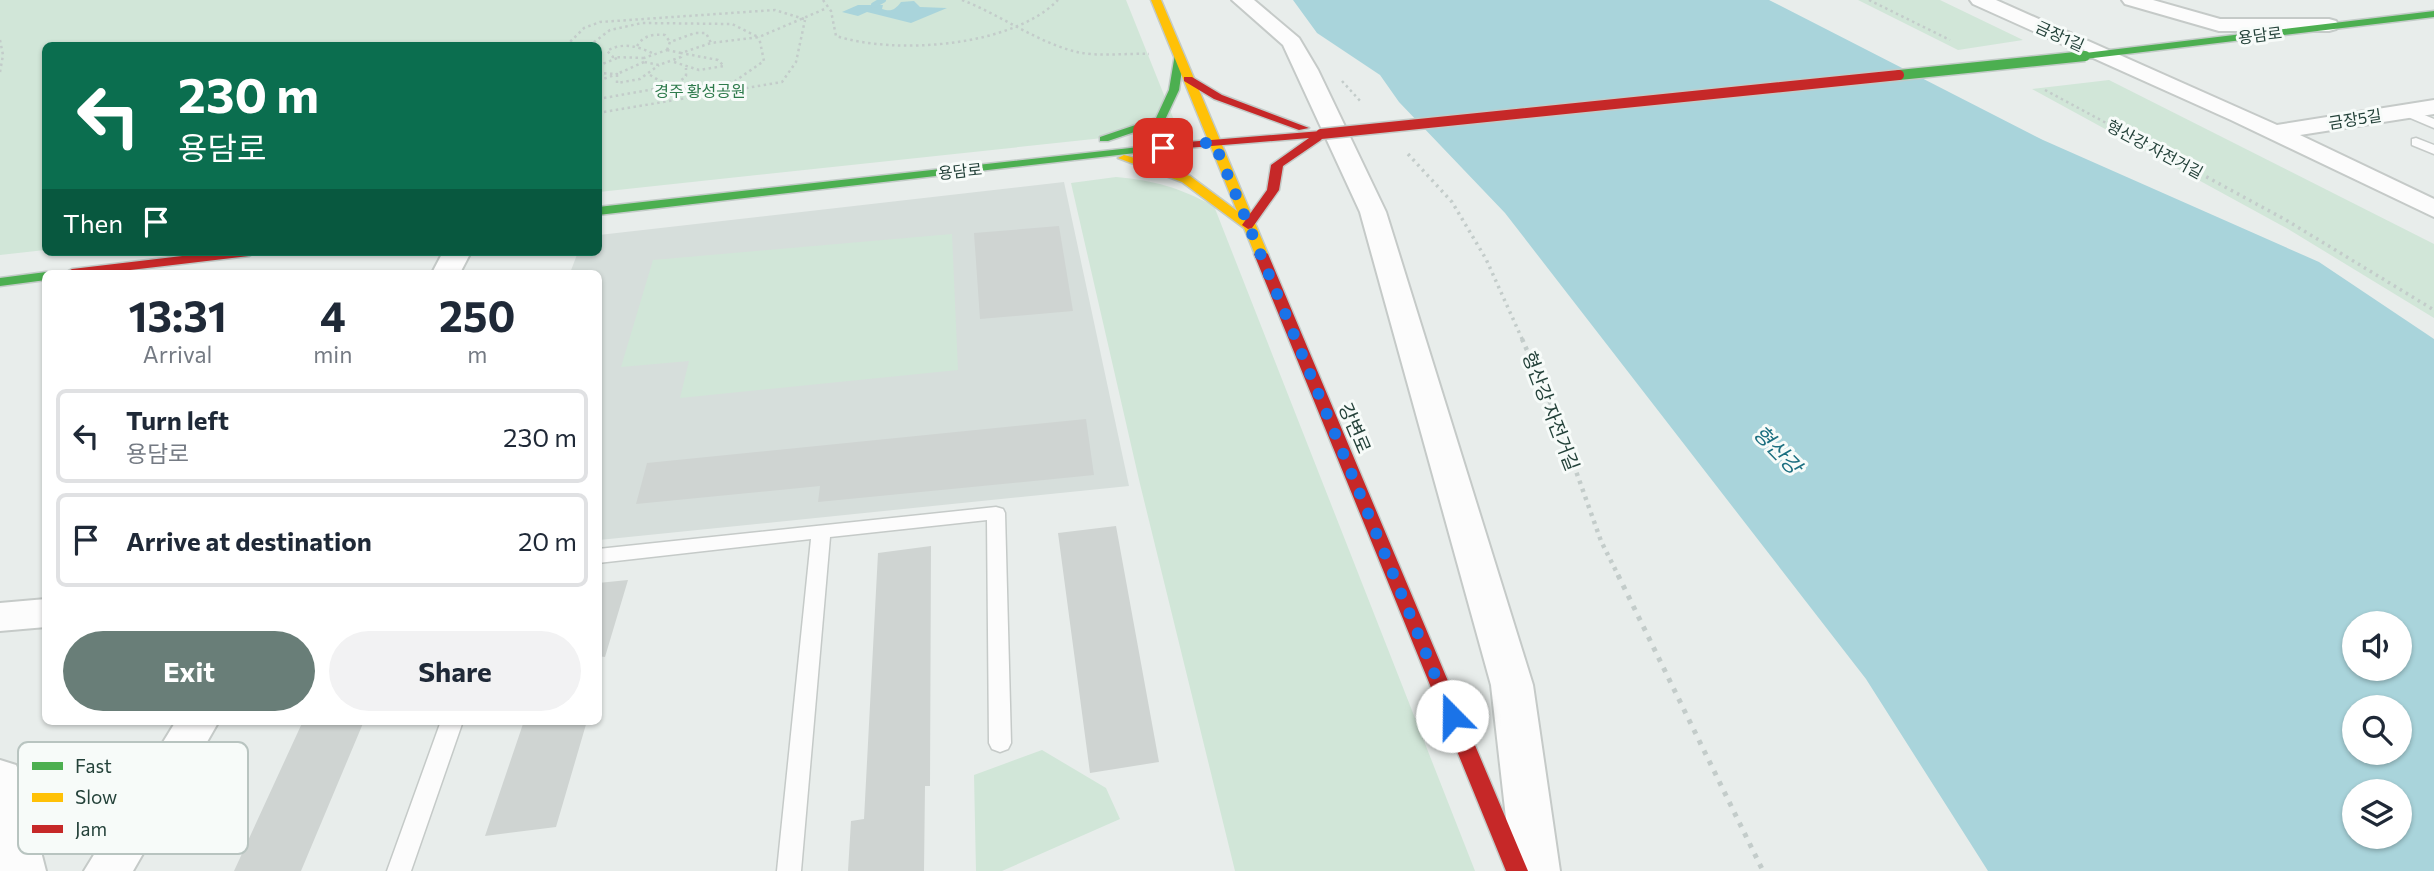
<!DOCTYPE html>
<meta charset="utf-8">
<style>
body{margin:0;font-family:Commissioner,"Noto Sans KR",sans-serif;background:#f2f2f3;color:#1f2937;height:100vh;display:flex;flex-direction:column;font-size:26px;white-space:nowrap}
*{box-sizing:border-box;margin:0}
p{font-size:23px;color:#747a83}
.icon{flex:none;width:38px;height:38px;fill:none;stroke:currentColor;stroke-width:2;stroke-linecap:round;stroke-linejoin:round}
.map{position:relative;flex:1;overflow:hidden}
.panel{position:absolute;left:42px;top:270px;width:560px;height:455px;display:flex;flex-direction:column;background:#fff;border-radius:10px;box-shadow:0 2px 5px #0004}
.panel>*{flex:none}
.top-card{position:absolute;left:42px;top:42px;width:560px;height:214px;border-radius:10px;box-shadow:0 2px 5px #0004;background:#0b6e4f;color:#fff;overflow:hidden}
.tools{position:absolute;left:2342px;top:611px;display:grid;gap:14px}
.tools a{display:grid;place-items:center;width:70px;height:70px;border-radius:50%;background:#fff;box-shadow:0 2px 5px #0004;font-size:35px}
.pin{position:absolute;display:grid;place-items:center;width:60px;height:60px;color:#fff;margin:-30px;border-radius:14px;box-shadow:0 4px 10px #0006}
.me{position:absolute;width:77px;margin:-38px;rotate:338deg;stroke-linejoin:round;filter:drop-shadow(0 0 5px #0008)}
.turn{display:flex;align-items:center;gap:24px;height:147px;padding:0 21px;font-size:32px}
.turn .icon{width:91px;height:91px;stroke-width:2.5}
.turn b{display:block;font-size:49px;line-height:60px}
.then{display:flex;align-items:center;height:66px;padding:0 21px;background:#0003;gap:14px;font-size:26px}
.eta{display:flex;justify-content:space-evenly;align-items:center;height:119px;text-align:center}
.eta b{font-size:42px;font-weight:700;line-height:49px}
.cta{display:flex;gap:14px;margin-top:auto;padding:14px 21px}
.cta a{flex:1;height:80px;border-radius:42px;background:#697e78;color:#fff;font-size:28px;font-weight:700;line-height:80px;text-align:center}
.cta a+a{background:#f2f2f3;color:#1f2937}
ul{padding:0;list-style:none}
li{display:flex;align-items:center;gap:21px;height:94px;margin:0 14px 10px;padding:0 7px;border:4px solid #e0e1e3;border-radius:10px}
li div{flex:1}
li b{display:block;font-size:26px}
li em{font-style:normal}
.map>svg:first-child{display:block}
</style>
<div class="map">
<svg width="2434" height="871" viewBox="0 0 2434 871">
<rect width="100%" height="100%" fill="#e8edeb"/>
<path fill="#d6dedb" d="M1064,182L1129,486L599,540L598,273H570L578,252H598L599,235Z"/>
<path fill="#d1e6d8" d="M0,0H1126L1178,130L599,192L598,46H46L45,250L0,255Z
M1858,0H1940L2023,40L1958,50Z
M2109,80L2434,244V318L2288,229L2032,89Z
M1116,177C1157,181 1177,187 1214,206L1475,871H1235L1140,484L1071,183Z
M952,234L958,370L680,398L689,361L621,367L653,260Z
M1042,750L1106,788L1120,819L1002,871H976L974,775Z"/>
<path fill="#a9d4db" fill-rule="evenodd" d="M1293,0H1769L2043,140L2319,262L2434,339V871H1988L1866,679L1505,213L1399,102L1380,75L1317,33ZM2354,623H2399V668H2354ZM2354,707H2399V752H2354ZM2354,791H2399V836H2354Z
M914,1L920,7L947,8L911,23L867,12L858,16L842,12L858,5H883L882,9C891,12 895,10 901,2Z"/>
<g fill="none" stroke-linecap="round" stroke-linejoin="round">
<path stroke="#a9d4db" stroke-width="6" d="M874,5L883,0"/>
</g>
<path fill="#cfd4d2" d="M1059,226L1073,311L980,319L974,233Z
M1086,419L1094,475L818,502L820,486L636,504L647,463Z
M1116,526L1159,762L1090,773L1058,533Z
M931,546L930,786H925L924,871H848L851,821L864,819L878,553Z
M628,580L605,657L598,656V583Z
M303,721H364L301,871H234Z
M524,721H587L556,827L485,836Z"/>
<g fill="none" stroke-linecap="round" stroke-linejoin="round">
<g stroke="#c5cac8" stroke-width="3">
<path id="lane" d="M2405,107L2434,119V128L2401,114V108Z
M2416,138L2434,145V154L2412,145V139Z
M996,507L1003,509L1005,513L1011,743L1008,749L1000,752L992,749L989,743L987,520L830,537L801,871H777L811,539L598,563V549Z
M441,721H463L411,871H387Z"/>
</g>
<g stroke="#c5cac8" stroke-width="4">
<path id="street" d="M1232,0H1254L1299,38L1318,70L1386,212L1533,685L1560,871H1512L1491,685L1360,212L1283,45Z
M1970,0H1996L2277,125L2434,100V114L2300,135L2434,199V217L2231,120L1973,4Z
M2122,0H2153L2220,19H2329L2336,21L2339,25L2336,29L2329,31H2219L2125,4Z
M443,252H471L460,273H432Z
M46,599V627L0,631V603Z
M176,721H219L133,871H84Z
M0,760L16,765L22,778L46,871H0Z"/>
</g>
<g stroke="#c3cbc8" stroke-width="3">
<path id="fast" d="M2434,11V17L2085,59L2080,56L2085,53Z
M1175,54L1184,56L1179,90L1164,122L1108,141H1100V137L1156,118L1169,90Z
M1175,143L1179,144V148L598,215V207Z
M46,272L50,273H46V280L0,286V278Z"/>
</g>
<g stroke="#c3cbc8" stroke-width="3">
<path id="slow" d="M1151,0H1161L1268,254L1266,257H1256L1244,228L1182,182L1118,158L1124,155L1128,156L1190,176L1237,211Z"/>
</g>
<g stroke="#c3cbc8" stroke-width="3">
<path id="jam" d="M1184,77H1192L1222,95L1309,128L1299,130L1214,99L1184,81Z
M1321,131L1327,134L1324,138L1283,166L1279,190L1252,228L1248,229L1242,225L1267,190L1271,165L1309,138L1175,149L1169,146L1175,143Z
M1261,250L1268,254L1528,871H1506L1254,254Z
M216,252H255L249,256L105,273H65L72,269Z"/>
</g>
<path stroke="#c3ccca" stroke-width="2.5" stroke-dasharray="2.5 3.5" stroke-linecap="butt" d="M823,0L831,11L836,36C896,55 1012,47 1058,0
M962,0C1001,15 1036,42 1077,52C1099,57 1127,53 1149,54
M1869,0L1950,40
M0,40L3,55L0,72
M566,46L584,28L600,22L775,10L804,19
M589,46L610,30L642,23L732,24L758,37
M637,46C644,35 653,34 665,35L670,42
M667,50L681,53V57L659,65L644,62V58Z
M667,50L670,42L695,33H706L711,43
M644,58L613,57L607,51C622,42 637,46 652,53
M644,62L617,74V83L640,79L659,65
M674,62L699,70L724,66L718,60L681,53L711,43L759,37L827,8
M598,66L617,58
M598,73L617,74L598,81
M650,75L660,81L677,83
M1342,81L1362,103
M677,84L686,76V68
M2045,90L2160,152
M598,99L660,88L683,89L735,81L764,61L759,37
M598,113L782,82L796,62L805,20"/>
<path stroke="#c3ccca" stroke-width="3.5" stroke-dasharray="2.5 4.5" stroke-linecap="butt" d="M2157,150L2286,220L2434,310
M1408,154L1452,202L1486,259L1523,341"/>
<path stroke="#c3ccca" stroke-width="4.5" stroke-dasharray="3.5 5" stroke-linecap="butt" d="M1522,339L1557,418L1601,541L1619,577"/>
<path stroke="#c3ccca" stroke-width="5" stroke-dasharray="4.5 7" stroke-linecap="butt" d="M1618,575L1763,871"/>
<use href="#lane" fill="#fcfcfc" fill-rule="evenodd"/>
<use href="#street" fill="#fcfcfc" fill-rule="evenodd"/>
<use href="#fast" fill="#4caf50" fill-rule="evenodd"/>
<use href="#slow" fill="#ffc107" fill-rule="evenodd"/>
<use href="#jam" fill="#c62828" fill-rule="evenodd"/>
<g stroke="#c3cbc8" stroke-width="13" stroke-linecap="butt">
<path id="fast-bridge" d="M1899,75L2085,56"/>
</g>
<g stroke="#c3cbc8" stroke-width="13" stroke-linecap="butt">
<path id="jam-bridge" d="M1321,134L1899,75"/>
</g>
<use href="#fast-bridge" stroke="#4caf50" stroke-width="10"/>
<use href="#jam-bridge" stroke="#c62828" stroke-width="10"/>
</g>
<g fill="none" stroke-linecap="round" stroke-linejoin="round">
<path stroke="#1a73e8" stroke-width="12" stroke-dasharray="0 21.6" d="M1163,148L1214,142L1452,716"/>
</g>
<g text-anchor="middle" stroke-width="6" stroke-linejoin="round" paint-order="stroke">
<g font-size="16" fill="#24423a" stroke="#f7fbf9">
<text transform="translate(2260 35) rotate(-7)" y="6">용담로</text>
<text transform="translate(2060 36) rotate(24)" y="6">금장1길</text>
<text transform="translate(2355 119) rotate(-9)" y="6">금장5길</text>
<text transform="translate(2155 149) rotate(28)" y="6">형산강 자전거길</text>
<text transform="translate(960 171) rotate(-6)" y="6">용담로</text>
</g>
<g font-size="16" fill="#2d7a4b" stroke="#f7fbf9">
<text x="700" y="97">경주 황성공원</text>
</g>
<g font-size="19" fill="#24423a" stroke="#f7fbf9">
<text transform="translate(1551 411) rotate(69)" y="7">형산강 자전거길</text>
<text transform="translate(1355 428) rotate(67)" y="7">강변로</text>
</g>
<g font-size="21" font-style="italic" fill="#1c6f80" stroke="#f7fbf9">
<text transform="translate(1777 450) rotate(46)" y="7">형산강</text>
</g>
</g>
<rect x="18" y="742" width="230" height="112" rx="10" fill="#f7fbf9" stroke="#b8c4c0" stroke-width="2"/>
<rect x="32" y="762" width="31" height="8" fill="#4caf50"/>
<rect x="32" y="793" width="31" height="9" fill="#ffc107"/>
<rect x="32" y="825" width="31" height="8" fill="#c62828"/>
<g font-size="19" fill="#24423a">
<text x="75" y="773">Fast</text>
<text x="75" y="804">Slow</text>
<text x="75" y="836">Jam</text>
</g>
</svg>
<div class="tools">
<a><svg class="icon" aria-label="sound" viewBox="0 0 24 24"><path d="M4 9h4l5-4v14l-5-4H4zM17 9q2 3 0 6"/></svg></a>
<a><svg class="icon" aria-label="search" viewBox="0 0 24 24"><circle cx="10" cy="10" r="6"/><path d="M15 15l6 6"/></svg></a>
<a><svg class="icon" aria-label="layers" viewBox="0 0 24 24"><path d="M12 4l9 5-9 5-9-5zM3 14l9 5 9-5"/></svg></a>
</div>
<div class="pin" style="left:1163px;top:148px;background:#d93025"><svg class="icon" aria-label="arrive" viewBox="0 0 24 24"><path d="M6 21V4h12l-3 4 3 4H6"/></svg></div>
<svg class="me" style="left:1452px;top:716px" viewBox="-20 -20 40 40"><circle r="19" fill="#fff"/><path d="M0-13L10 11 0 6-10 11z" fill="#1a73e8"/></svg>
<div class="top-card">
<div class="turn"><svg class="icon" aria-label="left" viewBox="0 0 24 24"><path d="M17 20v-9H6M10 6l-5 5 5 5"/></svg><div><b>230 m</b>용담로</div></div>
<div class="then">Then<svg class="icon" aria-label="arrive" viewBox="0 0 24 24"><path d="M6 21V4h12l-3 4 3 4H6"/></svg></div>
</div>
<section class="panel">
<div class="eta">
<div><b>13:31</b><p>Arrival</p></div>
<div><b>4</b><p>min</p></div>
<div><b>250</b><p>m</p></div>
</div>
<ul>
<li><svg class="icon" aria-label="left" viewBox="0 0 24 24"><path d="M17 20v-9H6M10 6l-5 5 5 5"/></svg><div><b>Turn left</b><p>용담로</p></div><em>230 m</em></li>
<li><svg class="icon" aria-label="arrive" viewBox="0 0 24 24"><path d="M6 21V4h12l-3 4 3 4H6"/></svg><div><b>Arrive at destination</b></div><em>20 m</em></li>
</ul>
<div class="cta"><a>Exit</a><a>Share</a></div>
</section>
</div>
